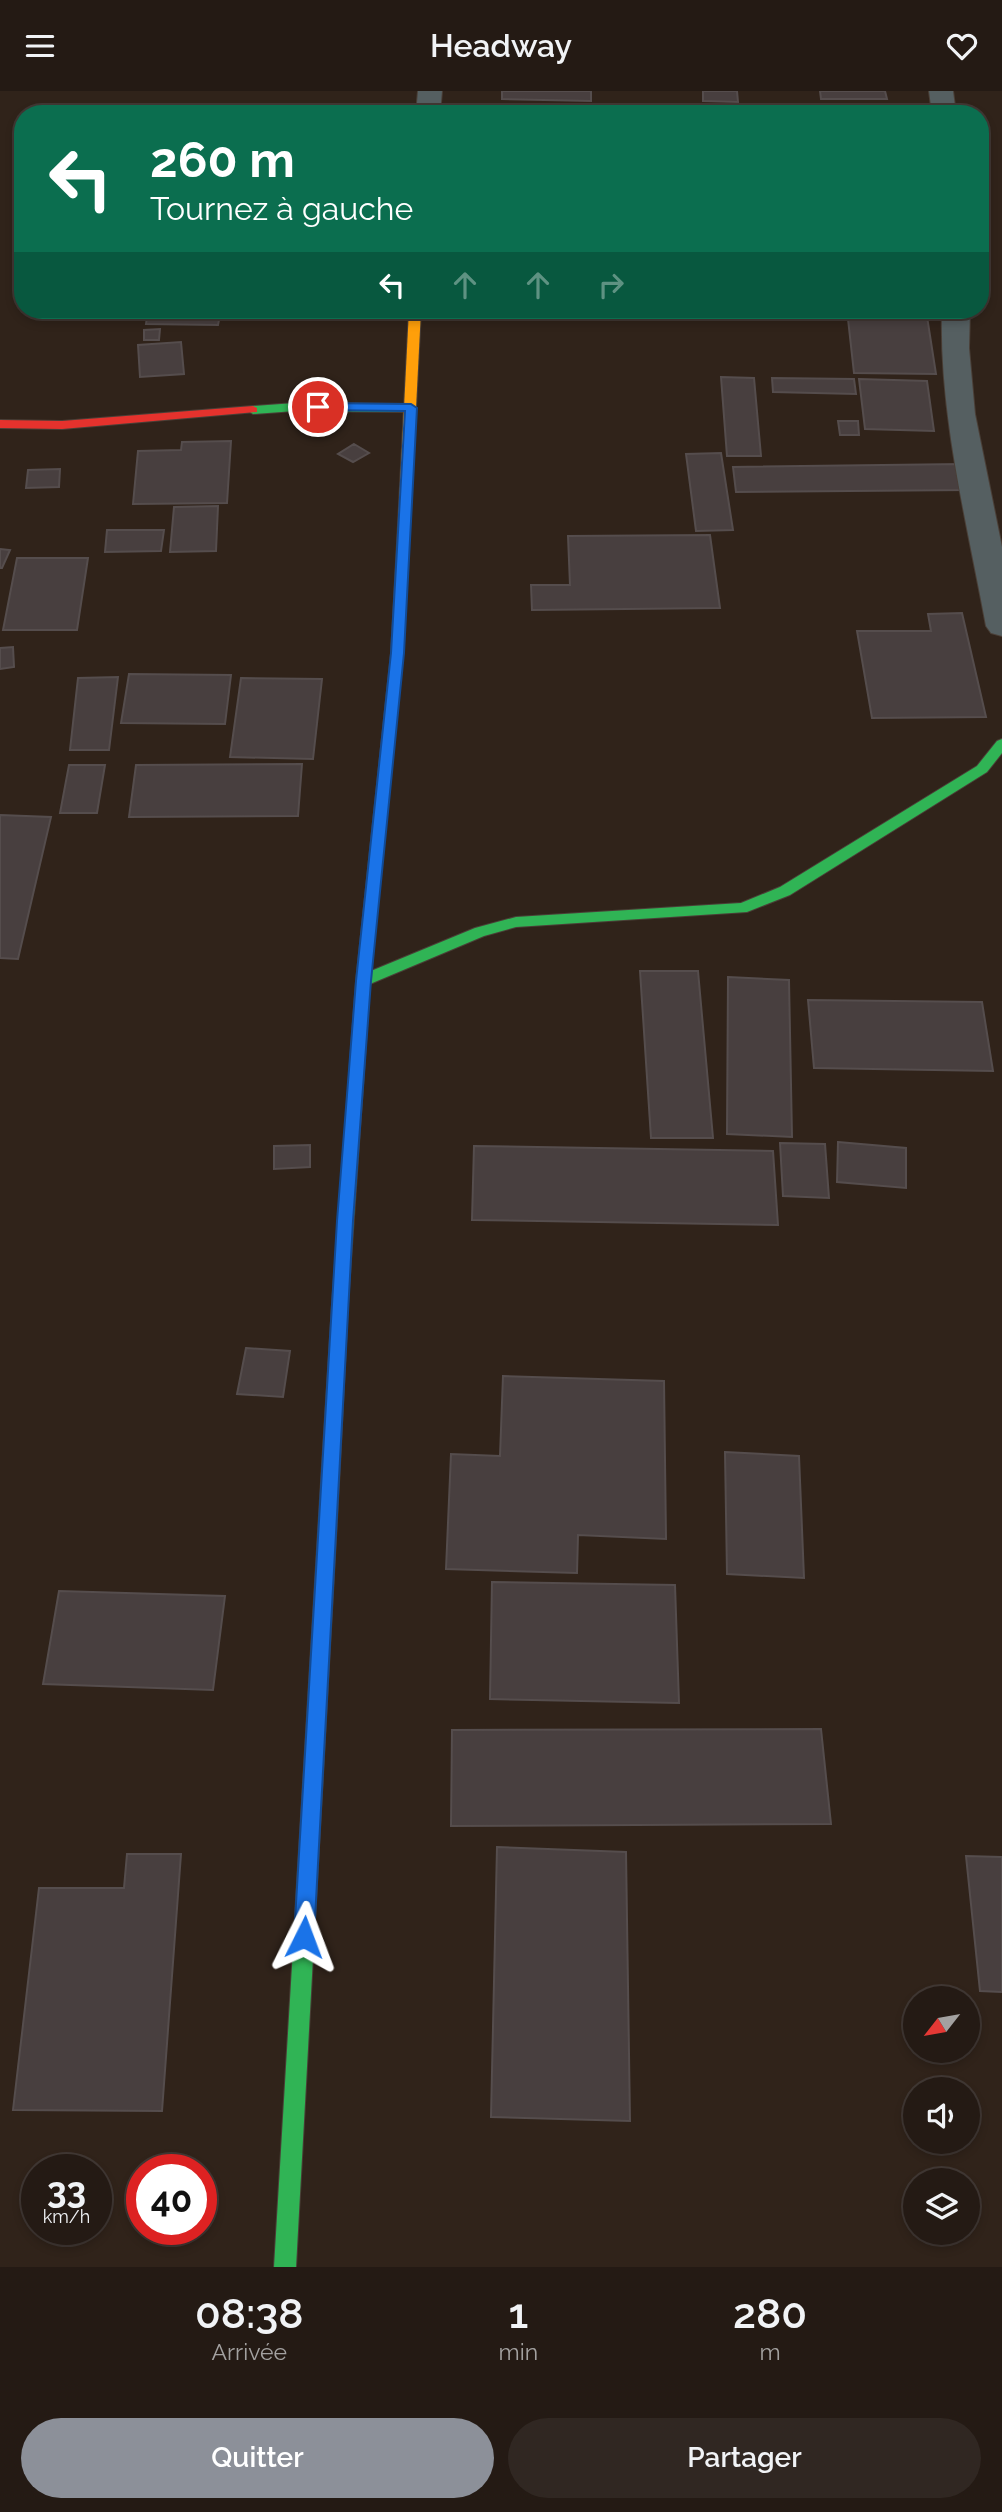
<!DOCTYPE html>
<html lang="fr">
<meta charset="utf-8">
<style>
body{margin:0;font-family:Raleway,sans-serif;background:#302722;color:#f1f3f6;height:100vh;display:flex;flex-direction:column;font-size:26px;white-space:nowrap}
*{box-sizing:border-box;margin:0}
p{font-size:23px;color:#a3a1a0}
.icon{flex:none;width:38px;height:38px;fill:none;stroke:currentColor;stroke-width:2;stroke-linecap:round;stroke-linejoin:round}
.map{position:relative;height:2176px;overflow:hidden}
.panel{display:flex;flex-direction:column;background:#241a14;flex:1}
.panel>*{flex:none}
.hud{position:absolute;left:14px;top:14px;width:975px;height:214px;border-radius:28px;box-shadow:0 4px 10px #0003,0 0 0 2px #413834;background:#0b6e4f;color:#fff;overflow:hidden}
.needle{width:46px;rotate:239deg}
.tools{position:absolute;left:903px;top:1895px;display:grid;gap:14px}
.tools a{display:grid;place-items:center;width:77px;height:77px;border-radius:50%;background:#241a14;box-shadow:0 4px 10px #0003,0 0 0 2px #413834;font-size:35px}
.speed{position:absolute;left:21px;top:2063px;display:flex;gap:14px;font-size:35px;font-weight:700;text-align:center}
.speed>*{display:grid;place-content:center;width:91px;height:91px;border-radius:50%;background:#241a14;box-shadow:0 4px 10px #0003,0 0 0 2px #413834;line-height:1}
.speed small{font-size:18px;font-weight:400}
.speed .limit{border:10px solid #d22;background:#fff;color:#111}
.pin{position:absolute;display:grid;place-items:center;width:60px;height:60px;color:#fff;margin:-30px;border:4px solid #fff;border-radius:50%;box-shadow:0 2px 7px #0007}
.me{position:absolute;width:77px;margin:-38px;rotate:3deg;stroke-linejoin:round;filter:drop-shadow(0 0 5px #0008)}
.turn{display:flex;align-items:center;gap:24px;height:147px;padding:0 21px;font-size:32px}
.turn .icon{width:91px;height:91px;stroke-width:2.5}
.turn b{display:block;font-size:49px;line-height:60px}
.lanes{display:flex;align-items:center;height:66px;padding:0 21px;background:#0003;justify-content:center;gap:35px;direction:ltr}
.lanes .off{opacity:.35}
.eta{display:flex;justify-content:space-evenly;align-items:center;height:119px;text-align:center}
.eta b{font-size:42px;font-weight:600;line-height:49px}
.action{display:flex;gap:14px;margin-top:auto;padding:14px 21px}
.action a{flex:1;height:80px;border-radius:42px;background:#8c9099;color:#fff;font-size:28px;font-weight:600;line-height:80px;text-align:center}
.action a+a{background:#302722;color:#f1f3f6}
header{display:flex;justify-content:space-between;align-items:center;height:91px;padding:0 21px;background:#241a14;font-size:32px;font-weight:600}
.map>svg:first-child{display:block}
</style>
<header><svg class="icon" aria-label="menu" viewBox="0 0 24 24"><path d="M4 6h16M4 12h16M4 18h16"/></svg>Headway<svg class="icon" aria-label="heart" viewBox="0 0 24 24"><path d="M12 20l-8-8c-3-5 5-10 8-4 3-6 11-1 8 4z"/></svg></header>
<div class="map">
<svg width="1002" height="2176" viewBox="0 0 1002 2176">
<rect width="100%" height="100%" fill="#30231a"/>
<path fill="#483f3f" stroke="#554d4d" stroke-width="2" d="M502,0H591V10L502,8Z
M703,0H737L738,11L703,10Z
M820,0H885L887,8H821Z
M522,15L604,16V23H521Z
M148,219H221L218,234L146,233Z
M847,219H926L936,283L854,282Z
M160,238L159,249H144V239Z
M181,251L184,283L140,286L138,254Z
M721,286L754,287L761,365H727Z
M772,287L854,288L856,303L773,301Z
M859,288L927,290L934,340L865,338Z
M838,330H858L859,344H840Z
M231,350L227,412L133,413L138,360L181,359L182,351Z
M354,353L369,362L353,371L338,363Z
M721,362L733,439L696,440L686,363Z
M962,373L968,399L736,401L733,376Z
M60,378L59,396L26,397L28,379Z
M218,415L216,460L170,461L174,416Z
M107,439H164L161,460L105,461Z
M710,444L720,517L532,519L531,494H570L568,445Z
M0,458L10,459L2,477H0Z
M17,467H88L77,539H3Z
M962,522L986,626L872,627L857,540H931L928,523Z
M13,556L14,576L0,578V557Z
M129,583L231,584L225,633L121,632Z
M118,586L109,659H70L78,587Z
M241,587L322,588L313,668L230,666Z
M302,673L298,725L129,726L136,674Z
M69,674H105L97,722H60Z
M0,724L51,726L18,868L0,867Z
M640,880H698L713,1047H651Z
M728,886L789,889L792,1046L727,1043Z
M808,909L982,911L993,980L814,977Z
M838,1051L906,1057V1097L837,1091Z
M780,1052L825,1053L829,1107L783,1105Z
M310,1054V1076L274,1078V1055Z
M474,1055L773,1060L778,1134L472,1129Z
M246,1257L290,1260L283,1306L237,1303Z
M503,1285L664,1290L666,1448L578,1444L577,1482L446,1478L451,1363L500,1365Z
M725,1361L799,1365L804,1487L727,1483Z
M492,1491L675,1494L679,1612L490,1608Z
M59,1500L225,1505L213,1599L43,1593Z
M821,1638L831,1733L451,1735L452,1639Z
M497,1756L626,1761L630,2030L491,2026Z
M127,1763H181L162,2020L13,2019L39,1797H124Z
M966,1765L1002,1766V1901L980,1900Z"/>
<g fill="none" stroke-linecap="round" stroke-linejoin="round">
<g stroke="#4a3f37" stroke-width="2">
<path id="street" d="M418,0H442L440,23H416Z
M929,0H953L956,23H932Z
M942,219H970L969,257L975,323L1002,456V545L991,542L986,535C967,431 939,325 942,219Z"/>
</g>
<g stroke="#4a3f37" stroke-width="2">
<path id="fast" d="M295,312L411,313L417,317L411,321L295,320L253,323L247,319L253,315Z
M404,430L410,434L403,562L371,880L475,837L516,826L741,812L780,796L977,675L997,650L1002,648V662L987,681L790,804L747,821L516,836L484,845L370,893L348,1213L346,1218L340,1220L334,1218L332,1213L356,890L391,562L398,434Z
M331,1366L337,1369L340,1374L296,2176H274L322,1374L325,1369Z"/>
</g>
<g stroke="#4a3f37" stroke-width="2">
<path id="slow" d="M409,219H421L410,434L404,438L398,434Z"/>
</g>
<g stroke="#4a3f37" stroke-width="2">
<path id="jam" d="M253,315L257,317V321L62,338L0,337V329L62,330Z
M340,1206L346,1208L348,1213L340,1374L337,1379L331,1382L325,1379L322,1374L332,1213L334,1208Z"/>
</g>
<use href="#street" fill="#555f61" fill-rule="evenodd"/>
<use href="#fast" fill="#30b455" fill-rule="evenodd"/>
<use href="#slow" fill="#ff9f0a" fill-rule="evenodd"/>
<use href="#jam" fill="#e5322d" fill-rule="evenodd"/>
</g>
<path fill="#1a73e8" stroke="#114b97" stroke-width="2" d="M318,312L411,313L417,317L404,562L371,890L353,1130L314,1846L311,1853L304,1856L297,1853L294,1846L337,1130L356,890L391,562L405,320L314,319L312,316Z"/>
</svg>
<div class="tools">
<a><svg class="needle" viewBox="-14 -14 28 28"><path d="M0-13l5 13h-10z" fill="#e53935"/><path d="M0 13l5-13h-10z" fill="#a3a1a0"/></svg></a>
<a><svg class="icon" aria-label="sound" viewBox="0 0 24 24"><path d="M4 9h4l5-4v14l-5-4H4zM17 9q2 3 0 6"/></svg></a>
<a><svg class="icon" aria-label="layers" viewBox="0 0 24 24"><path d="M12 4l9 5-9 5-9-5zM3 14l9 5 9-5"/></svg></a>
</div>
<div class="speed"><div>33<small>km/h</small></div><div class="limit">40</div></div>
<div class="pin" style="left:318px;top:316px;background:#d93025"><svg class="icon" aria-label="arrive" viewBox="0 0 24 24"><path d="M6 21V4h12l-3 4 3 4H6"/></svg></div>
<svg class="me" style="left:304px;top:1846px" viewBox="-20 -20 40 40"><path d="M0-17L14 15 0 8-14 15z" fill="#1a73e8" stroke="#fff" stroke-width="4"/></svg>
<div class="hud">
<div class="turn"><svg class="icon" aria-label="left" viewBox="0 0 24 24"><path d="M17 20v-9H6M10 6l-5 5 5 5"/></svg><div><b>260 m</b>Tournez à gauche</div></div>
<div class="lanes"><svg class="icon" aria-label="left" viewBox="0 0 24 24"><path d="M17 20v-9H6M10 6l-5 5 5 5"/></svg><svg class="icon off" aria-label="ahead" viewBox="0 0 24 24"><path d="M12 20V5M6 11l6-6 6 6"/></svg><svg class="icon off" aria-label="ahead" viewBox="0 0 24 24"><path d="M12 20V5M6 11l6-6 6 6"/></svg><svg class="icon off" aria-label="right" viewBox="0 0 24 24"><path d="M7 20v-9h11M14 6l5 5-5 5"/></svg></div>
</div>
</div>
<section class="panel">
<div class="eta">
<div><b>08:38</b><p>Arrivée</p></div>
<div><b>1</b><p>min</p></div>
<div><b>280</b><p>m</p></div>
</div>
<div class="action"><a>Quitter</a><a>Partager</a></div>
</section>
